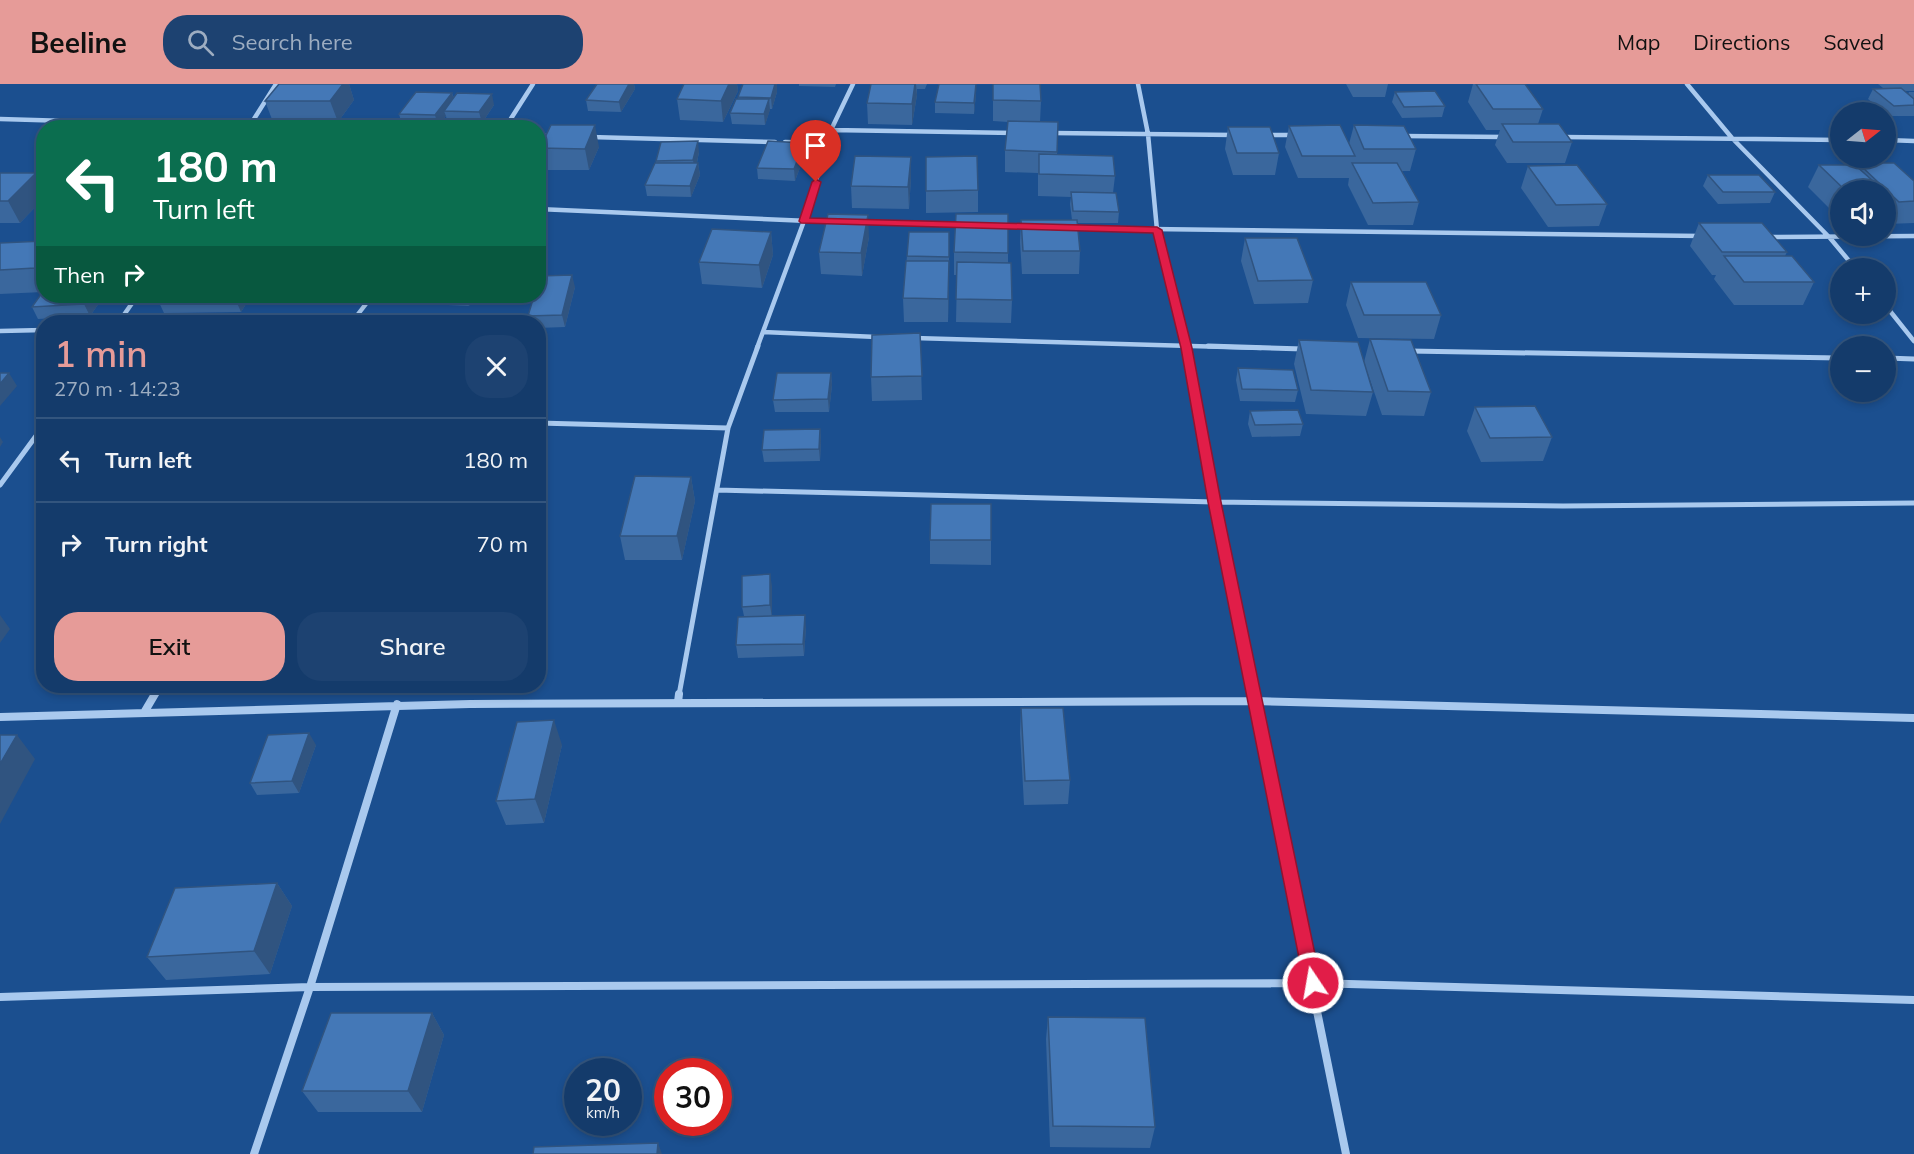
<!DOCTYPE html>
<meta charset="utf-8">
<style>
body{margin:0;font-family:Mulish,sans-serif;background:#1d4271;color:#f1f3f6;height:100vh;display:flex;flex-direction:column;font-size:22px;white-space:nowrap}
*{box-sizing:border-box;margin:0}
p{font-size:20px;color:#9dadc1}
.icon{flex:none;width:33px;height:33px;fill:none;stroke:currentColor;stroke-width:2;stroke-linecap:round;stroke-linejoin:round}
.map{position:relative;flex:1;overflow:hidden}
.sheet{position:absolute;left:36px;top:231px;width:510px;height:378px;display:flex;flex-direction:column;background:#143b6b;border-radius:24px;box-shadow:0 3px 9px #0003,0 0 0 2px #33557e}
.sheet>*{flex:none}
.hud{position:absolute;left:36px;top:36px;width:510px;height:183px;border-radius:24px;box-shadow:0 3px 9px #0003,0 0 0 2px #33557e;background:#0b6e4f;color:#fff;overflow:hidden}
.needle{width:39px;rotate:73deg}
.fabs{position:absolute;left:1830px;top:18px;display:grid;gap:12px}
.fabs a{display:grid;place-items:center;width:66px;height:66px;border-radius:50%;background:#143b6b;box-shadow:0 3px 9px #0003,0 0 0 2px #33557e;font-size:30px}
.speed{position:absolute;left:564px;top:974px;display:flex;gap:12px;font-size:30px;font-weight:700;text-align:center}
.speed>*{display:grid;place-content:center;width:78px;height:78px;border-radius:50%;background:#143b6b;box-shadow:0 3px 9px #0003,0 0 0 2px #33557e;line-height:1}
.speed small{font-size:15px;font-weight:400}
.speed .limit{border:9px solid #d22;background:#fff;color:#111}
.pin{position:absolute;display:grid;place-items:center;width:51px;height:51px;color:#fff;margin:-62px -26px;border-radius:50% 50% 50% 0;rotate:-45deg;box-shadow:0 0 6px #0007}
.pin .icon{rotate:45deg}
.me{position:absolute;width:66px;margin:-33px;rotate:348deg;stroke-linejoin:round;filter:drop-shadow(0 0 4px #0008)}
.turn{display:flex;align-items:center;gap:21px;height:126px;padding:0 18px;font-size:27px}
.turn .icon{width:78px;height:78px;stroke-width:2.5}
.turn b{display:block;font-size:42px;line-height:51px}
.then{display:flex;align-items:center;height:57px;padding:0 18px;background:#0003;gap:12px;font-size:22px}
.round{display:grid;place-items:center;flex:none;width:63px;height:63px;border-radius:24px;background:#1d4271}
.overview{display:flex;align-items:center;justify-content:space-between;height:102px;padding:0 18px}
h1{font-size:36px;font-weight:600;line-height:45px;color:#e69b98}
.cta{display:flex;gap:12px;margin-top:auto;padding:12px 18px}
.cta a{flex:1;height:69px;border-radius:24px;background:#e69b98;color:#111;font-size:24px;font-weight:600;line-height:69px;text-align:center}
.cta a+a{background:#1d4271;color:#f1f3f6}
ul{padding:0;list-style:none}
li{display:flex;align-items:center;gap:18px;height:84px;padding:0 18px;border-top:2px solid #33557e}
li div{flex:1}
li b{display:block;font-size:22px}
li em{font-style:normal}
header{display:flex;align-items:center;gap:36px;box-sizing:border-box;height:84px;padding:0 30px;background:#e69b98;color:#111}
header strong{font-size:28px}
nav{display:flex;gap:33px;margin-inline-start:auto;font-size:21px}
.search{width:420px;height:54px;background:#1d4271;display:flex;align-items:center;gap:15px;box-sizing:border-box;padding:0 21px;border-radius:24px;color:#9dadc1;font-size:22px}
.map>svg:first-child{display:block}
</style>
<header>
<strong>Beeline</strong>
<div class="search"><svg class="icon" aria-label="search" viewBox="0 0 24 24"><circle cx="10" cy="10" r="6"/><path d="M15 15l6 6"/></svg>Search here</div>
<nav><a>Map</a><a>Directions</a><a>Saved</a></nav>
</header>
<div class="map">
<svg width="1914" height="1070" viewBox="0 0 1914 1070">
<rect width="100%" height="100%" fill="#1b4f8f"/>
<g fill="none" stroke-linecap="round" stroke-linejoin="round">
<path stroke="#a9c9ee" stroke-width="4.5" d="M1138,0L1148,50L1157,146L1187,264
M1687,0L1732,54L1830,154L1855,184
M0,35L306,44
M249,43L276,0
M505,44L533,0
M831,46L1015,49
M1052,49L1234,51
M1265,51H1294
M538,52H553
M1403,52L1504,53
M590,53L775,58
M1562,53L1840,56
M1886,56L1914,57
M785,58L829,59
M538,125L832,138
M863,138L964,141
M1001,142L1027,143
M1070,144L1701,152
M1769,153L1914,152
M1886,222L1914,257
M119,238L137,212
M338,238H352
M352,238L372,212
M0,247L44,246
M763,248L877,253
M914,254L1261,264
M757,264L804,137L831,46L853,0"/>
<path stroke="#a9c9ee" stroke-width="5" d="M1187,262L1253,611
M1208,262L1303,265
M1409,267L1840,274
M1886,274L1914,275
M538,339L728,344
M0,401L44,341
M717,406L1215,418L1563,422L1914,419
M154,611L159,602
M679,611L728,344L758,262"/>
<path stroke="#a9c9ee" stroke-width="8" d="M678,618L679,610
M145,627L155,610
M0,633L470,620L1254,617L1253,610
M0,913L310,903L1313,899L1914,916
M254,1070L310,903L397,620
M1346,1070L1254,617L1914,634"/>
</g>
<path fill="#3a679d" d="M279,0H349L354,16L338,38H273L265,17Z
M597,0H634L635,5L621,28L588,27L586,16Z
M684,0H737L738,7L723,38L680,36L677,15Z
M799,0H836L835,3L799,2Z
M871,0H927L925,5H917V11L912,41L868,40L867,19Z
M993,0L1041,17L1040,38H1058L1057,70L1115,92L1113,109L1119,128L1118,139H1077L1080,167L1079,190H1022L1020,158L1021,136H1072L1070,120L1071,113L1038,112V89L1005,88V66L1008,38L993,37Z
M1346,0H1388L1385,13H1353Z
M1473,0H1525L1543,25L1538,40L1572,58L1565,79H1507L1495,61L1500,46H1486L1468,18Z
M1878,0H1914V7H1904L1908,10L1909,8H1914V32H1888L1886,30V28H1883L1868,15L1873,5L1883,4Z
M777,8L772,25H770L765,41L732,40L730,29L738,15V13Z
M1395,8L1445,22L1442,33L1402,34L1392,18Z
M452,9L454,14L494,21L482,39L447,37L446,32L438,42L402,41L399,30Z
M976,10L974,30L935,29V18Z
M1354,41L1416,65L1410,87H1402L1419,118L1413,141H1368L1348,101L1349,94H1298L1285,63L1289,42L1349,60Z
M1228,43L1279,69L1275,91H1233L1225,65Z
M538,54L599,63L589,86H545L543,78L540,83H538Z
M804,59L805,70L795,97L758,95L757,84Z
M699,68L697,79H698L700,91L691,113L647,112L645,101L656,79V77Z
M1858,79L1914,97V139L1887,140L1886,138V106H1840V135L1808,103L1819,81L1857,82Z
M1528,82L1607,120L1599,142L1548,143L1521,104Z
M0,89H36L44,104V114L20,139H0Z
M1708,91L1775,108L1770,119L1718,120L1703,102Z
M911,94L909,125L852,124L851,102Z
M978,106V128L926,129V107Z
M1008,130V179L1012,216L1011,239L956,238L957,191H954V168Z
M1699,139L1787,168L1785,172L1814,198L1803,221H1734L1714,195L1716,191H1712L1690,162Z
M771,148L773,171L762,204L702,200L699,178Z
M949,148V200L948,238H904L903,214L907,172Z
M869,153L862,192L821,190L819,168Z
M1245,154L1313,196L1308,219L1254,220L1241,177Z
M44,157V212H104L90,232L38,235L32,223L43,208L0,210V159Z
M1351,198L1441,231L1434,255L1358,254L1346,221Z
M575,203L565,243L538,244V238H530L528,232Z
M156,212H251L241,228L164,229Z
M402,212H475L469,222L405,219Z
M920,249L922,316L872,317L871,293Z
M1370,255L1431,308L1424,332L1382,331L1367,287L1373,308L1366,332L1306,330L1294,280L1299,256L1364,278Z
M1238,284L1298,306L1295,318L1240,317L1236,296Z
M831,289L832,301L829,328H775L773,316Z
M1475,323L1552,353L1543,377L1481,378L1467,347Z
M1250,327L1303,340L1300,352L1252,353L1248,340Z
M820,345L821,357L820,377L764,378L762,366Z
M691,393L695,417L682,476H625L620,452Z
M930,456H991V481L930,480Z
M772,502V531L806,543L804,572L738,574L736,561L744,532L742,523Z
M1021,624L1070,696L1068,720L1024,721L1020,649Z
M316,661L299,709L257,711L250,699Z
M562,661L544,739L506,741L496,717Z
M277,799L292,822L270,890L166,896L147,873Z
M432,929L444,951L422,1028H318L302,1007Z
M1048,933L1155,1043L1150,1064L1050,1063L1046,955Z"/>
<path fill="#305480" d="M343,0H349L354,16L338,38L330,17Z
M629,0H634L635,5L621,28L619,18Z
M729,0H737L738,7L723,38L721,17Z
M775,0H777V8L772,25L771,14Z
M915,0H916L917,11L912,41V20Z
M977,0L974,30V19Z
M452,9L455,20L444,27L446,32L438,42L435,31Z
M492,10L494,21L482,39L479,28Z
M769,15L770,26L765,41L764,30Z
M595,41L599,63L589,86L585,65Z
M698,57L699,68L695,88L693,76Z
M804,59L805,70L795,97L794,85Z
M540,67L543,78L540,83L538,71Z
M911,73V94L909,125L908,103Z
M698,79L700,91L691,113L690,102Z
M36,89L44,104V114L20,139L8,117Z
M868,131L869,153L862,192L861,169Z
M771,148L773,171L762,204L759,181Z
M44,173V200L35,184Z
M949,177V200L948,238V215Z
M572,191L575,203L565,243L562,231Z
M90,212H104L90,232L84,220Z
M234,212H251L241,228Z
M466,212H475L469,222Z
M176,230L180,238H169Z
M219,233L222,238H216Z
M9,289L17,302L0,322V300Z
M831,289L832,301L829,328L828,315Z
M820,345L821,357L820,377L819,365Z
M0,353L3,358L0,363Z
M691,393L695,417L682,476L677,452Z
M770,490L772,502V534L770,521Z
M0,531L10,545L0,559Z
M805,531L806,543L804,572L803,560Z
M554,636L562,661L544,739L535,715Z
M309,649L316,661L299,709L292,697Z
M17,651L35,675L0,740V680Z
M277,799L292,822L270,890L254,867Z
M432,929L444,951L422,1028L408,1007Z
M658,1059L662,1070H657Z"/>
<path fill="#4478b7" stroke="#305480" stroke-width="1.5" d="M279,0H343L330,17H265Z
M597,0H629L619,18L586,16Z
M684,0H729L721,17L677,15Z
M743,0H775L771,14L738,13Z
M871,0H915L912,20L867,19Z
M939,0H976L974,19L935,18Z
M993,0H1040L1041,17L993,16Z
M1476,0H1525L1543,25H1493Z
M1901,4L1914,15V21L1894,22L1873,5Z
M1435,7L1445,22L1404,23L1395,8Z
M416,8L452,9L435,31L399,30Z
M457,9L492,10L479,28L444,27Z
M736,15H769L764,30L730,29Z
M1008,37L1058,38L1057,68L1005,66Z
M1502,40H1559L1572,58H1513Z
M551,41H595L585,65L540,64Z
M1340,41L1355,72H1302L1289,42Z
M1354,41L1404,42L1416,65H1364Z
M323,42L352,44H322Z
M1228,43H1270L1279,69H1237Z
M538,54H545L540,64V67L538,71Z
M698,57L693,76L656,77L661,58Z
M768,57L804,59L794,85L757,84Z
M1039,70L1113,72L1115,92L1039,90Z
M855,72L911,73L908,103L851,102Z
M977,72L978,106L926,107V73Z
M655,79H698L690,102L645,101Z
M1352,79H1397L1419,118L1373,119Z
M1858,79H1894L1914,97V117L1899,118Z
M1577,81L1607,120L1556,121L1528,82Z
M1819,81H1855L1883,106H1845Z
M0,89H36L8,117H0Z
M1708,91H1759L1775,108H1723Z
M1071,108L1116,109L1119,128L1073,127Z
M1886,109L1892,114H1886Z
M828,130L868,131L861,169L819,168Z
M956,130H1008V169L954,168Z
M1021,136H1077L1080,167H1023Z
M1699,139H1762L1787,168H1722Z
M712,145L771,148L759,181L699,178Z
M909,148H949V173L907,172Z
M1245,154H1297L1313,196L1258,197Z
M44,157V173L35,184L0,186V159Z
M1724,172H1792L1814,198H1744Z
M906,177H949L948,215L903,214Z
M957,178L1011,179L1012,216L956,215Z
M572,191L562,231L528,232L534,212H538L539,192Z
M1351,198H1426L1441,231H1364Z
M44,206V212H90L84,220L32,223Z
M127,230H176L169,238H121Z
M219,233L216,238H176L178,234Z
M920,249L922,292L871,293L872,251Z
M1370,255L1411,256L1431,308L1388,307Z
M1299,256L1358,258L1373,308L1311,306Z
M1238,284L1293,286L1298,306L1242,305Z
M0,289H9L0,300Z
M777,289H831L828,315L773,316Z
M1535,322L1552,353L1490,354L1475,323Z
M1298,326L1303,340L1255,341L1250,327Z
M820,345L819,365L762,366L764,346Z
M635,392L691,393L677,452H620Z
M931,420H991V456H930Z
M770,490V521L742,523V492Z
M805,531L803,560L736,561L738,533Z
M1021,624H1063L1070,696L1025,697Z
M554,636L535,715L496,717L517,638Z
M309,649L292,697L250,699L268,651Z
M0,651H17L0,680Z
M277,799L254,867L147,873L175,804Z
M331,929H432L408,1007H302Z
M1048,933L1145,934L1155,1043L1053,1042Z
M658,1059L657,1070H533L534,1063Z"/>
<path fill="#e11d48" stroke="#92132f" stroke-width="1.5" d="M816,95L821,98L810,134L1157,143L1162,146L1192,264L1221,418L1321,899L1319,904L1313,906L1307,904L1304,899L1208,418L1181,264L1153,149L801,139L799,137L812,98Z"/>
</svg>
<div class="fabs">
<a><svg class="needle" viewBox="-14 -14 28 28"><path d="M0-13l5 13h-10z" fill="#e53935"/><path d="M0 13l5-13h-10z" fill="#9dadc1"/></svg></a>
<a><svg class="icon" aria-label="sound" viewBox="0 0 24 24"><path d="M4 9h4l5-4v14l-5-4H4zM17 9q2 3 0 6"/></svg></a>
<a>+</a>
<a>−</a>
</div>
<div class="speed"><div>20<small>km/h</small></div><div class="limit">30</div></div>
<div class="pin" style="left:816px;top:98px;background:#d93025"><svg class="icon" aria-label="arrive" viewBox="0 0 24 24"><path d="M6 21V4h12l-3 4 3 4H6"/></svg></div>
<svg class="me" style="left:1313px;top:899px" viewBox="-20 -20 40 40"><circle r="17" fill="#e11d48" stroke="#fff" stroke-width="3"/><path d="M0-11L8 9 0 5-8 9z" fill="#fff"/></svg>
<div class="hud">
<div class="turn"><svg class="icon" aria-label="left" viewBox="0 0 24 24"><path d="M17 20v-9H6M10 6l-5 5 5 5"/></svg><div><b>180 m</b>Turn left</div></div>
<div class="then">Then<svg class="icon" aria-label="right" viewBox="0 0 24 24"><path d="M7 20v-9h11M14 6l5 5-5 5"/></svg></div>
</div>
<section class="sheet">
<div class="overview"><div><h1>1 min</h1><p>270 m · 14:23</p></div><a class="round"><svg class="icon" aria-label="close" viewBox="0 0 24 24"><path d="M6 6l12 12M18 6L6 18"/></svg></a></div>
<ul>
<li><svg class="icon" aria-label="left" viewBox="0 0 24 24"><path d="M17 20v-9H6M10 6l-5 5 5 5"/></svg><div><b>Turn left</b></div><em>180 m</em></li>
<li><svg class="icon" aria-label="right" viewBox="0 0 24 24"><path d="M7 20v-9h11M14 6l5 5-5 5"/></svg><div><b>Turn right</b></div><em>70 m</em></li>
</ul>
<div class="cta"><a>Exit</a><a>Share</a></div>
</section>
</div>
